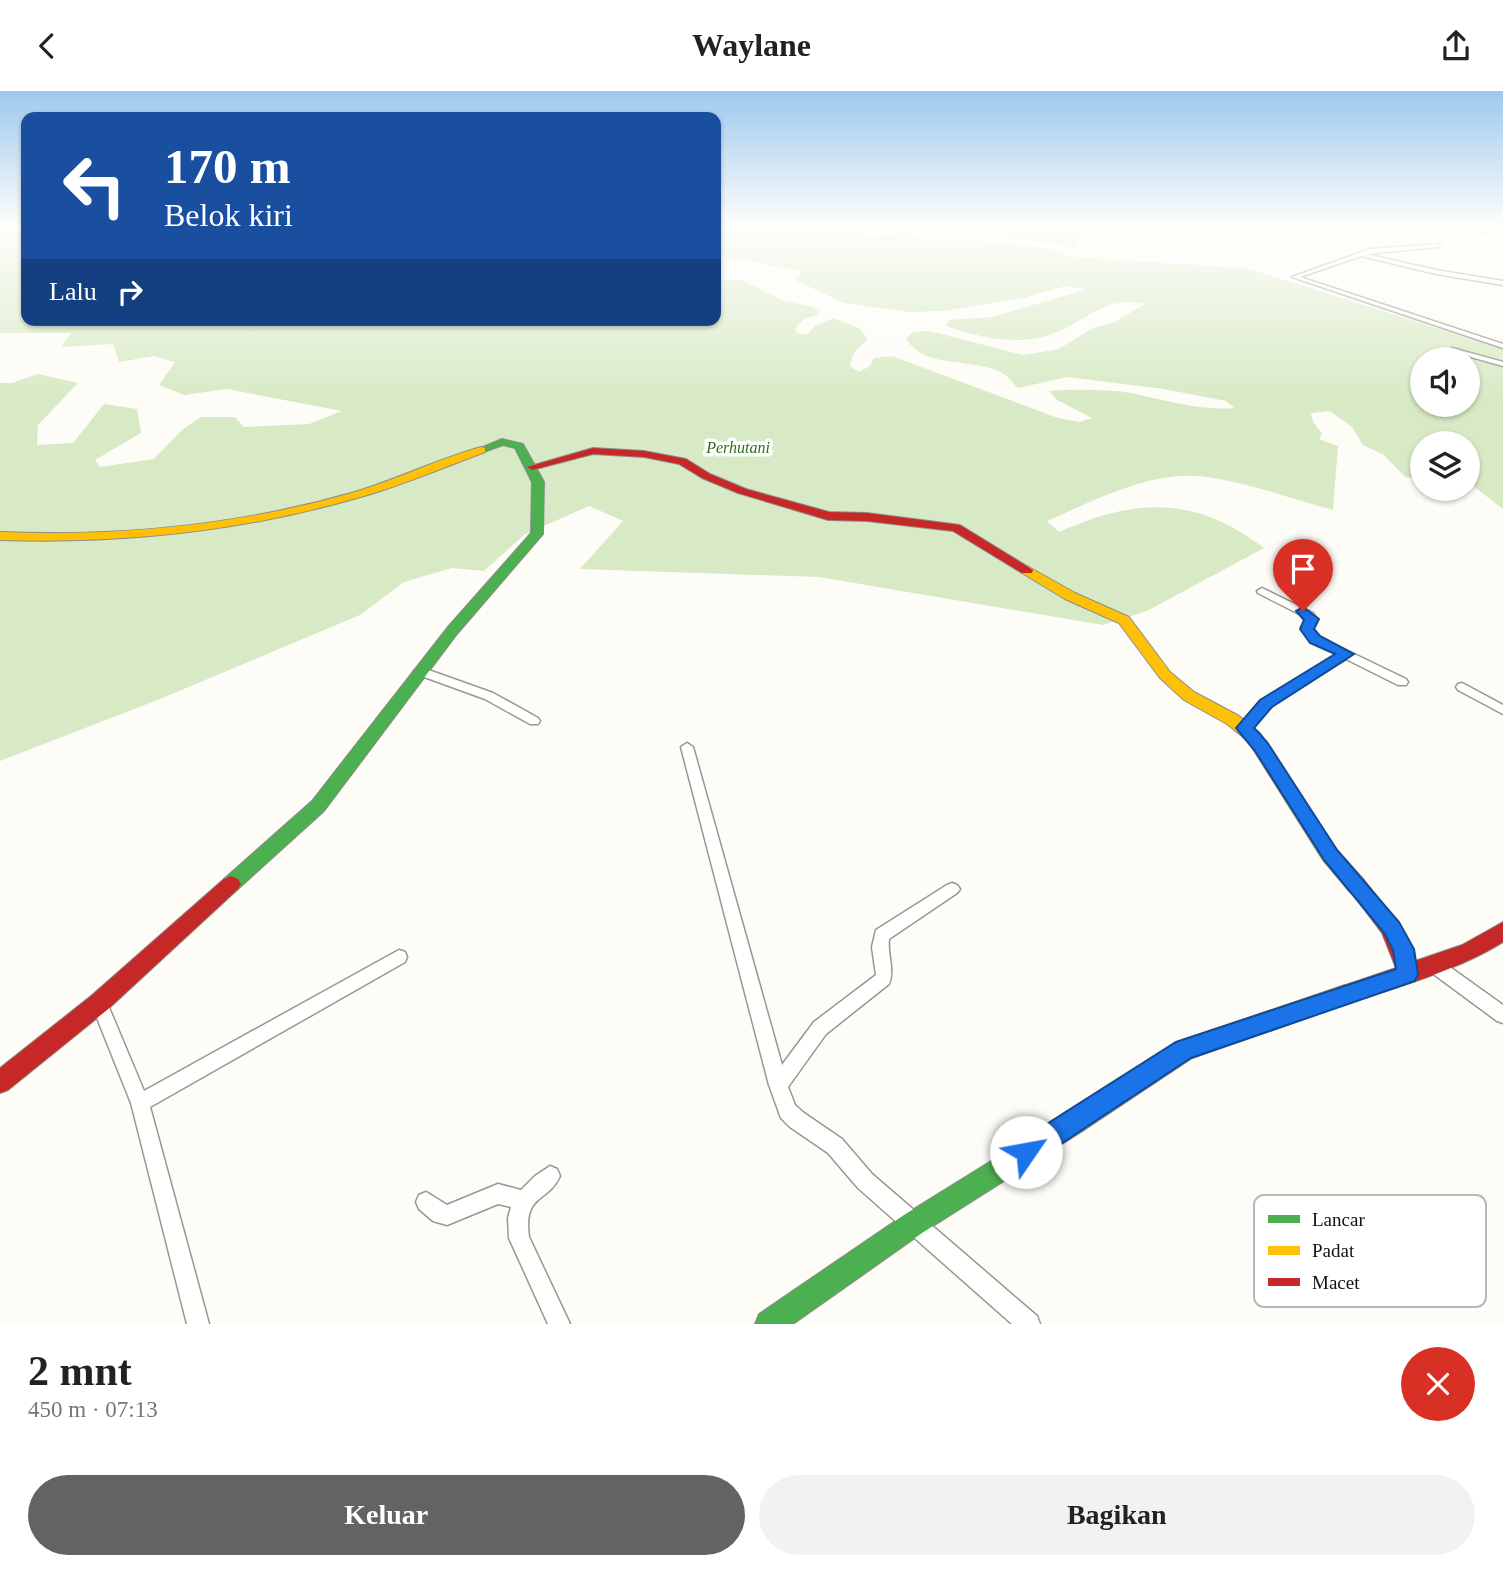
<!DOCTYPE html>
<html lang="id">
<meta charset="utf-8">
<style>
body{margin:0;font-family:Georgia,serif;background:#f2f2f2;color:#222;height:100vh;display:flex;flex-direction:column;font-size:26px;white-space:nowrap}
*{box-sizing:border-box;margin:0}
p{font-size:23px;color:#767676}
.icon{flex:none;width:38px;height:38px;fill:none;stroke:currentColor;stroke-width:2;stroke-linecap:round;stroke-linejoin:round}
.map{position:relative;height:1233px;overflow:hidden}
.side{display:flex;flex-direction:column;background:#fff;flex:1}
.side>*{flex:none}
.banner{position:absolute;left:21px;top:21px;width:700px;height:214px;border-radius:14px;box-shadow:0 2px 5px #0004;background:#1a4fa0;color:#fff;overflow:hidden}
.buttons{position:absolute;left:1410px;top:256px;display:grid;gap:14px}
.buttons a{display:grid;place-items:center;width:70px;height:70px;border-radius:50%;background:#fff;box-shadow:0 2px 5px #0004;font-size:35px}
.pin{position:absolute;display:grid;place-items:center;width:60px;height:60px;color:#fff;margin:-72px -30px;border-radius:50% 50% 50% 0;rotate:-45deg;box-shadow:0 0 7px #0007}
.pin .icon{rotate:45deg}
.me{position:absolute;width:77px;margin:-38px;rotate:57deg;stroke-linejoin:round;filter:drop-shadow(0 0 5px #0008)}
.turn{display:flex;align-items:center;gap:24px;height:147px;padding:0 28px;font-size:32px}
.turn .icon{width:91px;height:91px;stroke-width:2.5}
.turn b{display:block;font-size:49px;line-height:60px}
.then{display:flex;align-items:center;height:66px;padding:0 28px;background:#0003;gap:14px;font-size:26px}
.round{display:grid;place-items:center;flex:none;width:74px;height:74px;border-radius:37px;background:#f2f2f2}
.overview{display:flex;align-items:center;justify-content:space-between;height:119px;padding:0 28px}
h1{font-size:42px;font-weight:700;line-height:52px}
.button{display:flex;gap:14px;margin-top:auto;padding:14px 28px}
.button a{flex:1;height:80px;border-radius:42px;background:#646362;color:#fff;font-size:28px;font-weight:700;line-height:80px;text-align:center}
.button a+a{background:#f2f2f2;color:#222}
header{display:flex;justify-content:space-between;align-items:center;height:91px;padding:0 28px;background:#fff;font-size:32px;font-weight:700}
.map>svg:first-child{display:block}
</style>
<header><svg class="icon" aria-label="back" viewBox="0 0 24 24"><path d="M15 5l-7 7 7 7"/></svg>Waylane<svg class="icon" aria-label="share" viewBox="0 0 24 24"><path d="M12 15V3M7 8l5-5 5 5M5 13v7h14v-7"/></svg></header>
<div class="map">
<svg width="1503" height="1233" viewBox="0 0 1503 1233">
<rect width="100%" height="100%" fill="#fdfcf7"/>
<path fill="#d8eac5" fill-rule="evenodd" d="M0,134H26V229H716V189H742L784,210L814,216L820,223L804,228L795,237L797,242L807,244L816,234L834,227L859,237L868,249C857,257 852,261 850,275L859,281L870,275L874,267L892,265L1058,327L1079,331L1092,327L1057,309L1049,300C1072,298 1109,298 1131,302C1165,309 1199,320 1234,317L1226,310L1164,298L1067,286L1018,297C1013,292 1008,285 1002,282C974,266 926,279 906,248L912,241L930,240L1023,264L1059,258L1093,237L1115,231L1145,213C1105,205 1093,225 1059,240C1024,257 981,247 946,235L949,229L992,226L1087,198L1065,195L1023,207L942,220L910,221L844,212L795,189L801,180L716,164V134H873L876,135L863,140L861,144L912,143L926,149L951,147L1030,155L1051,158L1068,166L1247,177L1503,258V418L1468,391V352H1423V389L1405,386L1384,364L1363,354L1352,336L1330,320L1311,322L1313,331L1322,342L1319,348L1338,355L1333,419C1292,408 1249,392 1207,386C1153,378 1095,409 1047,430L1059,441C1136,407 1194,404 1264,457L1147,520L1103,534L819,486L580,478L623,430L589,415L524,444L484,480L452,477L404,491L360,524L160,608L0,670V292H12L38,283L78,292L38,334L37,354L73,352L104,313L137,318L141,342L95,369L100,376L154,368L182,339L201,326H235L244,336L309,333L342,320L227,298L184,304L159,294L175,271L154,265L119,271L113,253L61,256L71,242H0ZM1423,268H1468V313H1423Z
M917,134H1120L1077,148L1078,155H1067Z"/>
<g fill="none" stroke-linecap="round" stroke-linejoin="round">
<g stroke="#979795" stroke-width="3">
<path id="street" d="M1445,134H1457L1503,143V145Z
M1440,153L1438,156L1366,163L1436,179L1503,190V194L1436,183L1361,165L1300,186L1503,253V257L1292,186L1370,158Z
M1452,257L1503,271V275L1450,260V258Z
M1262,497L1313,522L1317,528L1313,538L1319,546L1406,588L1408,591L1406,594H1398L1346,568L1270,616L1249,640H1241L1239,637L1241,634L1262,610L1337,563L1311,550L1301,538L1307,528L1305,526L1258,502L1257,500Z
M420,576L493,602L538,627L540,630L538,633H530L485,608L416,583L414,580Z
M1462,592L1503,614V623L1458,599L1456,596L1458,593Z
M687,652L693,656L782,974L814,931L876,884L872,856L876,839L947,794L952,792L957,794L960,798L957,802L889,848C887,864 895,878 889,893L826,943L788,996L795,1014L804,1022L842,1048L872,1083L1037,1225L1040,1233H1012L858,1097L828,1062L790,1036L781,1027L769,994L681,656Z
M399,859L405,861L407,866L405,871L150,1016L209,1233H187L131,1012L91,912L93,907L99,904L105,907L144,1000Z
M1434,867L1440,869L1503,914V932L1497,930L1428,879L1426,874L1428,869Z
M550,1075L557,1078L560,1085C548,1112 523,1102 529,1146L570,1233H548L509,1147L508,1127L511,1116L498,1113L447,1134L433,1130L419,1118L416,1111L419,1104L426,1101L447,1114L498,1093L521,1099L535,1085Z"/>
</g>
<g stroke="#8e8d8b" stroke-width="2">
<path id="fast" d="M502,348L523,353L544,391L543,443L457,543L324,720L238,798L231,801L224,798L221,793L224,788L312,710L447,537L531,442L532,391L515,357L503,354L481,362L476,359Z
M1075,1018L1084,1021L1087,1030L1084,1039L922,1142L793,1233H755L759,1223L904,1124Z"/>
</g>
<g stroke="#8e8d8b" stroke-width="2">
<path id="slow" d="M481,356L485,357V361C445,376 405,393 364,405C246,440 123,453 0,449V441C120,446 240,434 355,401C398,388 438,368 481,356Z
M1027,475L1075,502L1129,526L1170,581L1194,601L1239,625L1260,642L1337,759L1364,789L1367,795L1364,801L1357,803L1350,801L1323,769L1248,650L1227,633L1184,609L1160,587L1119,532L1065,508L1022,482L1021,479Z
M1345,894L1353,897L1356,904L1353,911L1192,967L1084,1039L1075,1042L1066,1039L1063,1030L1066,1021L1177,951Z"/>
</g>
<g stroke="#8e8d8b" stroke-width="2">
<path id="jam" d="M593,357L644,360L686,368L710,383L746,398L829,421L867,422L960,434L1033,479L1032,482H1022L953,440L867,430L828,429L738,402L702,387L679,373L644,366L593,363L532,379L527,376Z
M231,785L238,788L241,793L238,798L107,919L8,999L0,1002V977L91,905L224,788Z
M1357,787L1364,789L1396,830L1415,870L1462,854L1503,831V851C1455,881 1398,895 1345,914L1337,911L1334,904L1337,897L1396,877L1382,842L1347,795L1350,789Z"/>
</g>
<use href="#street" fill="#fffffe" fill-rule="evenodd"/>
<use href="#fast" fill="#4caf50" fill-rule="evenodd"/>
<use href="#slow" fill="#ffc107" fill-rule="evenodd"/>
<use href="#jam" fill="#c62828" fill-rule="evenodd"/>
</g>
<linearGradient id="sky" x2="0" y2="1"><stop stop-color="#9dc9ee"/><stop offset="0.44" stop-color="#fefefb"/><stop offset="1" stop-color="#fefefb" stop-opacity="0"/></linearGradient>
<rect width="1503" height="307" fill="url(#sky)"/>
<path fill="#1a73e8" stroke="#114b97" stroke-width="2" d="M1303,516L1319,528L1314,538L1320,545L1354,563L1272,616L1254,637L1267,651L1337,759L1399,831L1414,858L1418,883L1415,890L1191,967L1035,1070L1026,1073L1017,1070L1014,1061L1017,1052L1176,951L1396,878L1393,859L1385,843L1324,769L1255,660L1236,637L1260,609L1335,563L1310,552L1300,538L1304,529L1296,520Z"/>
<g text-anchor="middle" stroke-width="7" stroke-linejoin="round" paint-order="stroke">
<g font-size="16" font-style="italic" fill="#2f6b1f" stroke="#fff">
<text x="738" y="362">Perhutani</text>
</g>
</g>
<rect x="1254" y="1104" width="232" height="112" rx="10" fill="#fff" stroke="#b8b8b8" stroke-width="2"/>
<rect x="1268" y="1124" width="32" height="8" fill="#4caf50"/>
<rect x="1268" y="1155" width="32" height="9" fill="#ffc107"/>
<rect x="1268" y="1187" width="32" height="8" fill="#c62828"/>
<g font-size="19" fill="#111">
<text x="1312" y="1135">Lancar</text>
<text x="1312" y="1166">Padat</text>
<text x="1312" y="1198">Macet</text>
</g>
</svg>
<div class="buttons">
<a><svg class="icon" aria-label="sound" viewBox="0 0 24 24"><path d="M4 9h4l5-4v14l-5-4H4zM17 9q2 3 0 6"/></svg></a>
<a><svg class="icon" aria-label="layers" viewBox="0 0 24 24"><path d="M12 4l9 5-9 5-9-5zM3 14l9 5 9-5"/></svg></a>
</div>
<div class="pin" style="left:1303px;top:520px;background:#d93025"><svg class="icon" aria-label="arrive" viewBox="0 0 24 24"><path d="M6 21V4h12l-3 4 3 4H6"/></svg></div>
<svg class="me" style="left:1026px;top:1061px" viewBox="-20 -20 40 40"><circle r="19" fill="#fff"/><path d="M0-13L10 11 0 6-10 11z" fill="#1a73e8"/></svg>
<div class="banner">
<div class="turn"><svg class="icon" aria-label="left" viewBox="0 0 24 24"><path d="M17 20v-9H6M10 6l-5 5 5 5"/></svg><div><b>170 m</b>Belok kiri</div></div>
<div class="then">Lalu<svg class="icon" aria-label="right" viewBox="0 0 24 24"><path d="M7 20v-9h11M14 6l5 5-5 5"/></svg></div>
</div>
</div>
<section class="side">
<div class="overview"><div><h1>2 mnt</h1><p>450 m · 07:13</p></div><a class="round" style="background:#d93025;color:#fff"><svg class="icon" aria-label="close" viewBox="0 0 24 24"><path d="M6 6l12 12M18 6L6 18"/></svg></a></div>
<div class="button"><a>Keluar</a><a>Bagikan</a></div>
</section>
